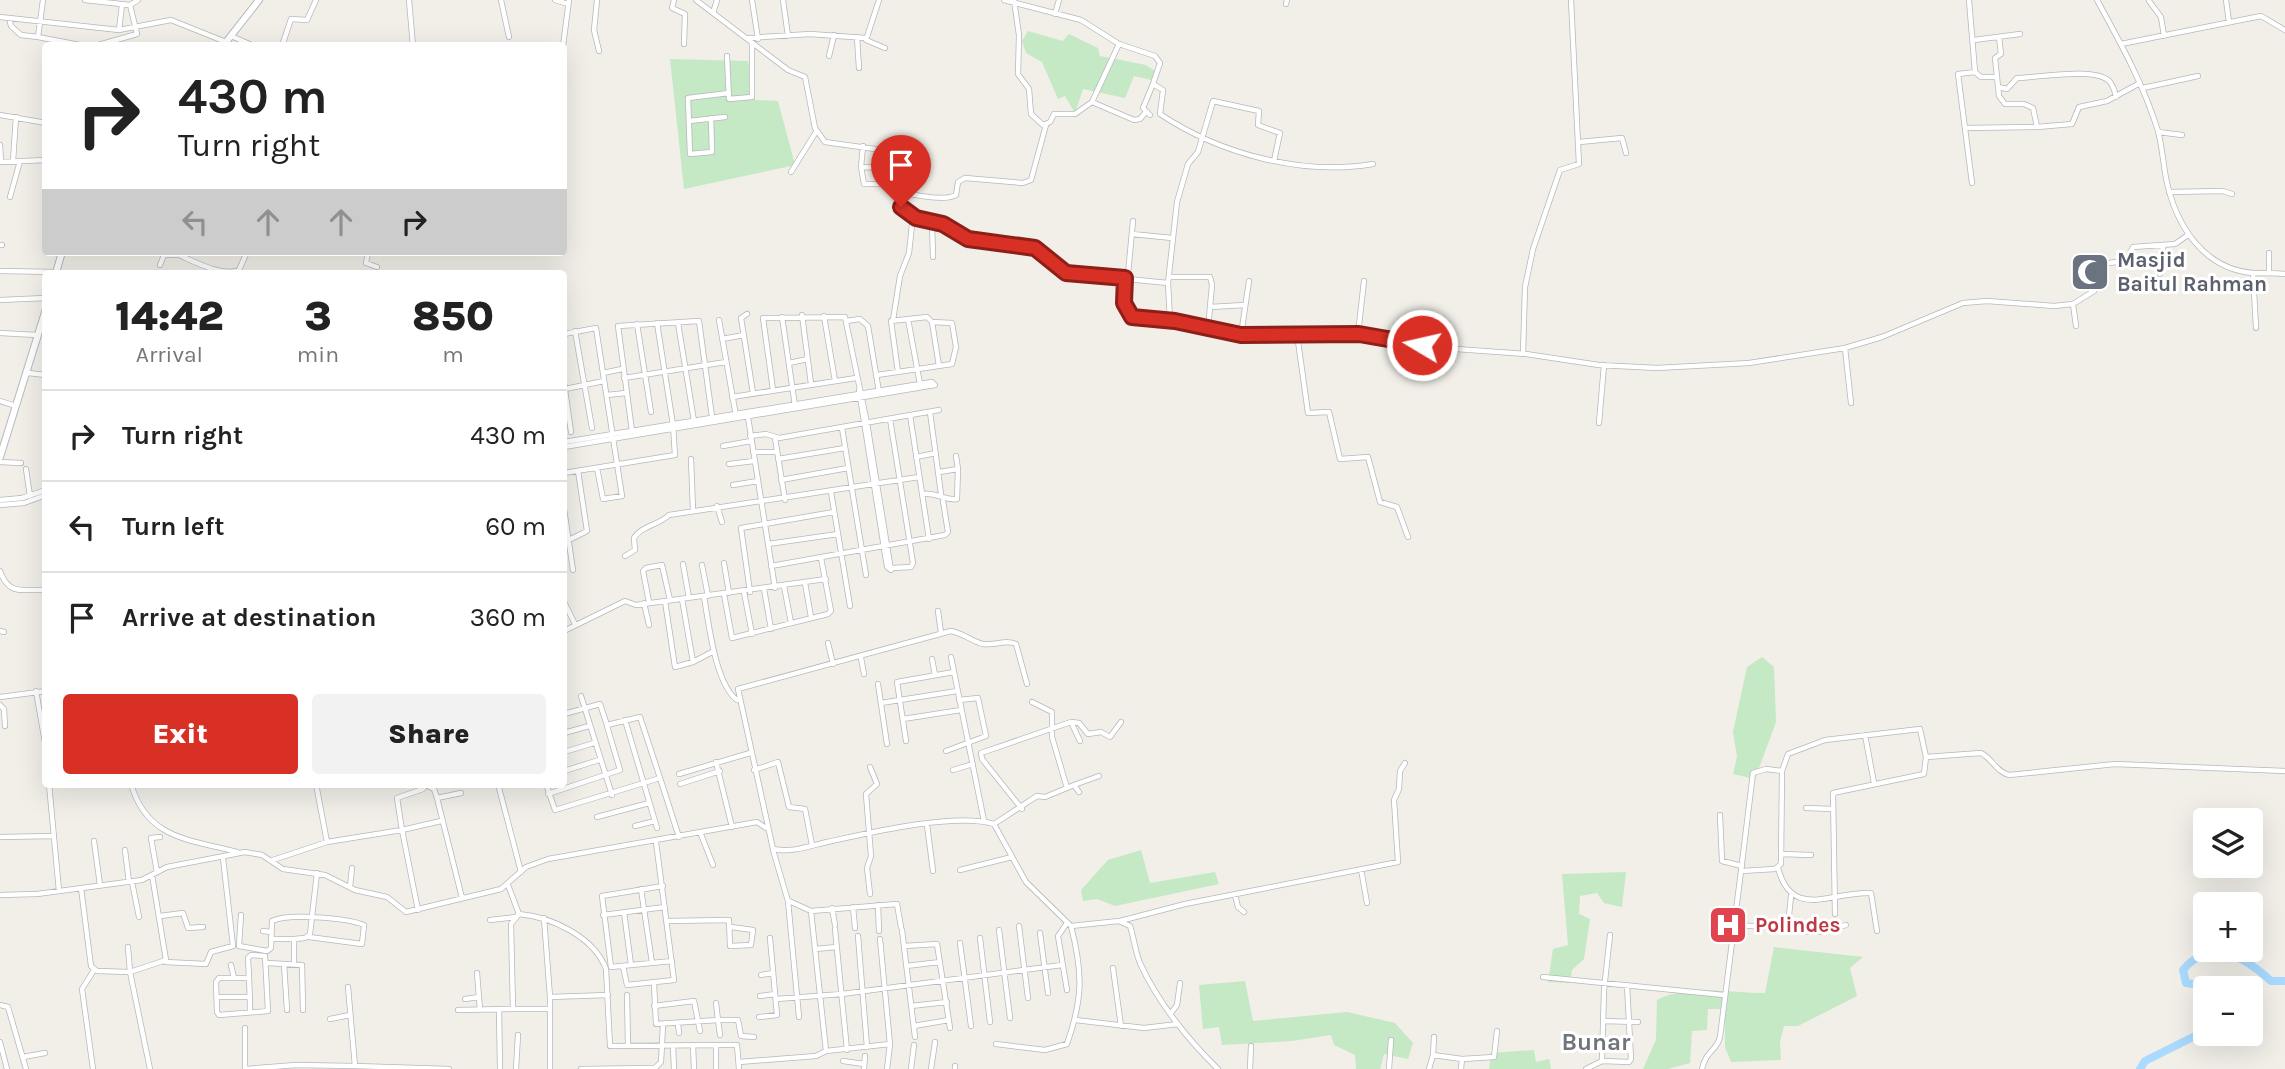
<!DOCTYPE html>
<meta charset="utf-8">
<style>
body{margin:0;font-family:Karla,sans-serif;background:#f2f2f2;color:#222;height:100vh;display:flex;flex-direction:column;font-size:26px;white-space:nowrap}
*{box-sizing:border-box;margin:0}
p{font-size:23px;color:#767676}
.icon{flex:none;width:38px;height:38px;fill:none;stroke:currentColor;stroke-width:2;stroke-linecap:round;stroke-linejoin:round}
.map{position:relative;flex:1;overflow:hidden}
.sheet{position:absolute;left:42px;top:270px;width:525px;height:518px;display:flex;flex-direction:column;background:#fff;border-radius:7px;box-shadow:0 7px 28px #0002}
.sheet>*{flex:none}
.guide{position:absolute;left:42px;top:42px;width:525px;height:214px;border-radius:7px;box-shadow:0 7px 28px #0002;background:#fff;color:#222;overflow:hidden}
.tools{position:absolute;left:2193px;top:808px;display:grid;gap:14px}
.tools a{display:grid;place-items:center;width:70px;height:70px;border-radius:7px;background:#fff;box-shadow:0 7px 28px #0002;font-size:35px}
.pin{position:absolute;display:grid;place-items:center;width:60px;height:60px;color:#fff;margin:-72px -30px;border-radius:50% 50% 50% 0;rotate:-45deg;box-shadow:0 0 7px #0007}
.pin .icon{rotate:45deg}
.me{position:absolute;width:77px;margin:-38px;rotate:279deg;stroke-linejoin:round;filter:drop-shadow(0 0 5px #0008)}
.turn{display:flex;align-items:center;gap:24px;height:147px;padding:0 21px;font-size:32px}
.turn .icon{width:91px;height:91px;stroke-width:2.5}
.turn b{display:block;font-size:49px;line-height:60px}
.lanes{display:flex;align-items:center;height:66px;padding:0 21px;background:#0003;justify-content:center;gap:35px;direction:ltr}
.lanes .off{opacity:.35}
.eta{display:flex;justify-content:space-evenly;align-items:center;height:119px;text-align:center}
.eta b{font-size:42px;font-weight:800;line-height:49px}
.button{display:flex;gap:14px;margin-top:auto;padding:14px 21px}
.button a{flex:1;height:80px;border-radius:7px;background:#d93025;color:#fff;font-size:28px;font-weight:800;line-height:80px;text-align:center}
.button a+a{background:#f2f2f2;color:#222}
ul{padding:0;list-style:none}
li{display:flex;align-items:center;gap:21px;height:91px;padding:0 21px;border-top:2px solid #e0e0e0}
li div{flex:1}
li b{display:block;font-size:26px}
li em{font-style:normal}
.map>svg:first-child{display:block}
</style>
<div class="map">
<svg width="2285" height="1069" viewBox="0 0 2285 1069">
<rect width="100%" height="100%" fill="#f1efe8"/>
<path fill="#c5e8c5" d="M1028,31L1063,41L1069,34L1098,48L1100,56L1146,65L1155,71L1151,80L1134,76L1125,98L1083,89L1075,113L1065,96L1058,99L1042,62L1026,53L1022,41Z
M670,59L748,61L755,100L778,101L795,165L684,189Z
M1762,657L1774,667L1776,722L1755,779L1733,774L1737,757L1733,732L1747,667Z
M1141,850L1150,883L1215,872L1219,884L1115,906L1097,899L1083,901L1081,890L1108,860Z
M1626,872L1622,907L1604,903L1597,893L1580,896L1579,914L1590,919L1584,959L1572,970L1570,983L1548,982L1553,949L1568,945L1562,874Z
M1774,947L1863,957L1850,968L1857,996L1798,1026H1784L1780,1042L1781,1060L1731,1062L1725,1047V1009H1708L1707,1030L1692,1031L1690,1063L1668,1069H1643L1656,1040L1657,1000C1686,984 1732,993 1765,993Z
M1245,981L1253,1021L1347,1012L1395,1023L1413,1043L1408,1059L1384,1054L1380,1069H1356L1355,1055L1334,1045L1331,1035L1292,1041L1222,1045L1219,1027L1203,1029L1199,985Z
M1534,1050L1536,1062L1549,1059L1551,1069H1489L1491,1053Z"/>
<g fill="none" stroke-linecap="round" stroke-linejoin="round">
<path stroke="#aadaff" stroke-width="8" d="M2230,989L2186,983L2183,970C2211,936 2246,958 2271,981H2285
M2140,1069L2145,1061L2205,1031"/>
<g stroke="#b5b8bc" stroke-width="6">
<path id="street" d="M43,0L38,37L85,46
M85,0L130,5L137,34L95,46
M409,0L413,46
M501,0L509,37
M555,0L568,4
M597,0L594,30L599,51
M674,0L672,8L685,14L684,44
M696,0L788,70L805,77L815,128L825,142L882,150L886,184C897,194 944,202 956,195L958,182L965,178L1023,183L1031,180L1046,125
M752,0L758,39
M783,0L788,36
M879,0L866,40L885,48
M1004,0L1081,20L1119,44L1155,56L1160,63L1153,84L1163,90L1160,114C1220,154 1302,176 1373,164
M1014,0L1019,35L1018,74L1029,89L1031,114L1043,125L1050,122L1054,114H1075L1092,102L1119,44
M1969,0L1975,72
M2097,0C2120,42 2144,85 2158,131C2162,146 2163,162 2166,178C2175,223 2202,269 2253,273C2264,273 2274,273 2285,274
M2226,0L2229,22
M2149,1L2161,17L2164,36
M1286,4L1287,0
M130,5L138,0
M713,13L717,0
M1055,14L1059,0
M0,17L119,30L171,20L226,42
M9,18L11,26L21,35L38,37
M119,30L122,5
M231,36L254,46
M857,37L859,68
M1999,37L2001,54L1995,58L1999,96L2005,104H2024L2033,108L2037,127L2072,124L2079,107L2107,101L2140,83
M748,38L810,34L866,38
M1974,40L2020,34
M2121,44L2261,16L2285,30
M282,46L291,19L307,20L316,0
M563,46L569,0
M727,56L729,99L752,97V43
M829,56L834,35
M1998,87L2007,89L2017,78C2036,78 2097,66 2110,82C2113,86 2115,92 2116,97
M2143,88L2198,76
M1092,102L1134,120L1140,119L1145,113
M0,115L46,123
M1150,115L1143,108L1153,84
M711,118L712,152L690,154L688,98L729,93
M689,121L725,117
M1965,128L2037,127
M2158,132L2182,135
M1579,142L1622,138L1626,153
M0,145L1,162
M863,146L861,167L864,184H886
M13,161L16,117
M0,162L46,160
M861,167L885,168
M791,172L816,132
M1972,183L1958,74L1975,72L1981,77H1996
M900,192L901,207L916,218L943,224L968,239L1035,248L1066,273L1168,283L1170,320L1241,335L1358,334L1442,348L1526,354L1599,365L1657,368L1749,363L1845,348
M2169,192L2223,191L2232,194
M10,197L20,161
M932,221L933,257
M1133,221L1125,306L1132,317L1170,320
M1132,234L1172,238
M0,245H2
M179,252V255C195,262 223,277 239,270L247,252
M263,252H278
M368,252L366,263L377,267
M160,265L164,255H179
M0,271L56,272
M2269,272V253
M2253,273L2256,328
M2160,274L2163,246
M1169,277H1210L1212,285L1208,329
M1168,283L1177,202L1188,164L1198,152L1213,101L1259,111L1258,125L1280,133L1274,161
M0,300L46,298
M2073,304L2076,326
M1210,307L1245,305
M747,314L741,318L753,393
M802,315L811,384
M824,316L835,381
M782,317L795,406
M908,319L920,384
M719,320L736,416
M893,320L900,276L909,253L913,215
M846,321L860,319L868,326L879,392
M932,322L939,366
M678,323L694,421
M637,324L651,412
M575,331L592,428
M0,333L37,335
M564,334L596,328L622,496L603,499L597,468
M1297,334L1308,413L1329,412L1340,459L1368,457L1380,502L1397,507L1408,537
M1358,334L1364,281
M1241,335L1249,281
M722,339L744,335
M1523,354L1525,287L1533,249L1560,170L1579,164L1571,0
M789,363L808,359
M28,373L46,375
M603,373L622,369
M877,375L952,364L956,347L952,323L932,322L927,317L891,321L898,372
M624,378L726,362
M564,383L571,432
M565,389L604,381
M773,390L763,318L845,317L867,423L891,570L887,567L859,390
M607,395L626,393
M732,397L856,378
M0,401L16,406
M1851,403L1845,348L1882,337L1963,303L1987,301L2054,306L2073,304L2094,291L2096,270L2100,264L2126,261L2133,247L2175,244L2188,235
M930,412L941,494
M910,415L929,539
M748,417L775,588
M890,419L913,563L911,567L892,568
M1599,423L1604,365
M842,428L866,575
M632,431L618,326L699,321L712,417
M750,436L766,434L779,438L939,410
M775,438L785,500
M564,442L932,382L935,385
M723,446L751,441
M564,447L935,385
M753,452H777
M916,457L936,453
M691,459L693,510
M778,459L845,448
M0,462L21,463
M729,464L754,461
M26,469L30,496
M939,472L958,469L956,456
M564,473L675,455L673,425L657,323
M781,480L848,468
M733,485L758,481
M831,492L850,606
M922,494C938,492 944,501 957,499L958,469
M0,500L22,498L46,490
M0,505L24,503L46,495
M717,506L722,522
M564,509L573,570
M569,540L587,531L578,471
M768,544L838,534
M625,556L635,550L634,538C641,526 659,525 669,515L919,477
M724,563L729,593
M683,564L689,598
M702,565L708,596
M771,566L945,535L948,532L943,501
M0,571C9,596 22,589 46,590
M805,583L811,617
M784,586L791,623
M764,589L771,629
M744,592L752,634
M750,592L741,528L834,512
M724,594L732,638L828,614L831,611L821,558
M704,597C709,624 715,683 737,700
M682,599L693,662
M665,601L675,667L693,662L714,651
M564,602L575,624
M649,602L643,571L646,568L662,565L670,600
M644,603L649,625
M938,611L941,633
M0,631L4,632
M564,631L625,601L636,605L826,579
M828,643L833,664
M951,657L984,821
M861,658L864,674
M932,659L935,675
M878,684L887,744
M1027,684L1016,644C1005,639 995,646 983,644C973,642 965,634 951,631L738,689L773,849C791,853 810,846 827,842C868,833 956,812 994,824L1026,882L1071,926L1119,921L1130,926C1134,938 1135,951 1140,963C1157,1001 1188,1040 1218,1069
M36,691L46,748
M581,696L612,795
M0,697L46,691
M1032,702L1052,712V737L1067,788L1074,785L1079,792
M881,703L957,691
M0,705L4,709L5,726
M564,714L600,704L607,725L640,717L660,778
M903,719L961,710
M625,720L657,828
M1072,722L1079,723L1088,734L1101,732L1110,737L1121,722
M564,733L589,726
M1865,735L1874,783
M906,741L897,682L954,672
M946,751L986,736L978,698L959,700
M564,752L594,743
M1926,757L1981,753C1993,759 1995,771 2009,775L2115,764L2285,771
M716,762L732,827
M754,770L778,762L789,807L805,809L812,845
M953,770L973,764
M564,771L599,760
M679,774L750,753
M49,784L59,891
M131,784C147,839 188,839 237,852
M316,784L327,842
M498,784L521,872
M546,784L555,810L660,778L679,837
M680,784L720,771
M426,785L434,789L437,798L462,898
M1074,785L1099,776
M548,794L620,770L607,726
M437,798L461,793
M1806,808L1833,809
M1022,809L982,759L981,753L1071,722L1080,741
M1720,815L1722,861L1742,866
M597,817L649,803
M994,824L1037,796L1045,797L1067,788
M927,825L933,871
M635,826L655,821
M700,832L713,865
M0,837L54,836
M94,841L100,885
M125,850L129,882
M773,850L788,901L799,1017
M1781,854L1811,855
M273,860L327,842L402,830L397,798L423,789L426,784
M1778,868C1792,921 1832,891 1871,893L1877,931
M1361,869L1367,903
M960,870L1012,857
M1741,871L1753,773L1766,769L1782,771
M157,872L151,838L160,837
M132,882L139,917
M508,885L519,914C552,917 594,937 606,969L610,1046L716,1045V1069
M350,887L352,868
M81,888L91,966L97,971L130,972L150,1069
M641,889L652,963
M870,894L867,868L871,856L866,794L877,784L870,767
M0,895L37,894L142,880L167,867L245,852L262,855L283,869L325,875L355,890L387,897L406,912L501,889L526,867L548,859L757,822L766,828
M1235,895L1238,907L1244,912
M1791,896L1788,925L1790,931L1823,932L1846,925
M789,901L811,911L897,904L901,927
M878,905L879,931
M853,907L855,928
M832,908L835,925
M418,910L402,830L441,821
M811,911L826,1051
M624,912L631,965
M241,915L239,946L267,951L271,948L272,921C289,913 347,918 364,925L362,944L309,937
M603,915L665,907
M160,916L183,913L188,928L203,927
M544,918L550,997V1069
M490,920L516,917
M667,921L729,920L730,946L751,945L753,930L731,927
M1120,921L1185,904L1398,862L1394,800L1399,789L1400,771L1405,763
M1736,925L1767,927
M1019,926L1028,998
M835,929L847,1050
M902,930L915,1037
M999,930L1010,1018
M263,931L271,932
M1040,933L1048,993
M858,936L867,1047
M980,938L990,1022
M271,939H294
M880,939L890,1044L887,1069
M960,943L971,1026
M904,946L937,944L950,1028
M128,947L130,972L166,960L152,875
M815,949L837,947
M165,962L206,964L211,952L233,946L223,858
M267,963L302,965L303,1010
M284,964L287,1010
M294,964V939L305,938L310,934L317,873
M231,965L234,978
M623,966L627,985L674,980L656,842
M906,966L940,962
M611,967L602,896L663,886
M611,967L672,961
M1113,968L1121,1026
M477,973L480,1010
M761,975L773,973
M1543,977L1724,995
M249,978H219L216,982L217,1012L219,1015L268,1011L265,956L251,955L248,958C249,976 250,994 250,1012
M654,984L656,1024L718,1020L720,1035
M348,987L355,1066L449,1069
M1067,990L1058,936L1067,923
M627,995L628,1046
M760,996L775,994
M217,997H250
M550,997L608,995
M465,999L479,997
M776,999L842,994L1062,965
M716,1003L718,1020H738L741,1036L754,1037
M0,1005L8,1007L26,1069
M654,1006L694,1001L700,1031
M911,1006L947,1002
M499,1009L500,1069
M513,1009H549
M458,1010L513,1009L511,924L519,914
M1171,1013L1177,1005L1180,983
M759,1017L777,1015L770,938
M330,1019L350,1015
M1075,1020L1144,1028L1178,1024
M1603,1021L1638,1022
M678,1024L679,1033
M914,1026L949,1020
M245,1028V1069
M1434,1037L1433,1055L1462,1059
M0,1042L7,1069
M996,1044L1045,1050L1067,1044C1083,998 1083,973 1071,926
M693,1045L694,1069
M716,1045H737L739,1069
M673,1046L674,1069
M23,1057L45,1053
M843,1061L864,1064
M1602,1061L1629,1062L1631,1059L1627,985
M739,1062L816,1056L826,1051L890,1044
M93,1069L82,989L94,970
M246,1069L296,1065L355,1066
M516,1069L518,1035
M581,1069L654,1068
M654,1069L661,1062L663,1025
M864,1069L865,1056
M911,1069L914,1045
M931,1069L935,1042
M955,1069V1066
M1250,1069L1251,1046
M1389,1069L1391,1040
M1429,1069L1433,1055
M1461,1069L1462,1059L1494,1057L1497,1031
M1586,1069L1602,1061L1604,990L1610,935
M1702,1069C1706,1050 1717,1051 1720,1037L1741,871L1775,869L1781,864L1782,771L1788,754L1825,740L1920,729L1926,757L1924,774L1833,793L1835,914"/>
</g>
<g stroke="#b6babf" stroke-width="8">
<path id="secondary" d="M223,46L259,0
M56,273L62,252
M0,457L46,309"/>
</g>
<use href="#street" stroke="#fff" stroke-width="4.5"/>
<use href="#secondary" stroke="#fff" stroke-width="6"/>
</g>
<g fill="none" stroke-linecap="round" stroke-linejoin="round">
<g stroke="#8d1f18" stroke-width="18">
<path id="route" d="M901,207L916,218L943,224L968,239L1035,248L1066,273L1125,278L1124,303L1132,317L1175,321L1241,335L1359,334L1422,345"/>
</g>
<use href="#route" stroke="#d93025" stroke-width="12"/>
</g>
<defs>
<g id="mosque-square" transform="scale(2.0125)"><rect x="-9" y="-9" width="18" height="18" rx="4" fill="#6b7280" stroke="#fff"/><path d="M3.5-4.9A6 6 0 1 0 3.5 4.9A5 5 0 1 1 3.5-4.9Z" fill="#fff"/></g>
<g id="hospital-square" transform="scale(2.0125)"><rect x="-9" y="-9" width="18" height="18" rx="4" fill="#e0444e" stroke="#fff"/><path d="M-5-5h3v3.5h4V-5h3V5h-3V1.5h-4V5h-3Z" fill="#fff"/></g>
</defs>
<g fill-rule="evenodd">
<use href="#mosque-square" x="2090" y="272"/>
<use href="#hospital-square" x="1728" y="925"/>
</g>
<g text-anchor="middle" stroke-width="6" stroke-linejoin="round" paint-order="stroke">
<g font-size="21" font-weight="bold" fill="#5b616d" stroke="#fff" text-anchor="start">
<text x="2117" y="267">Masjid<tspan x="2117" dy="24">Baitul Rahman</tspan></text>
</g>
<g font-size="21" font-weight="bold" fill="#be3a42" stroke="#fff" text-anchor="start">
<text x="1755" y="932">Polindes</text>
</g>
<g font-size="24" font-weight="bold" fill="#70757a" stroke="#fff">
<text x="1596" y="1050">Bunar</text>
</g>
</g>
</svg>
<div class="tools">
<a><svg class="icon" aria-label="layers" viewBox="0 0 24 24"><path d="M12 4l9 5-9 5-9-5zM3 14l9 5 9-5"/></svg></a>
<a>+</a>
<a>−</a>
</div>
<div class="pin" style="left:901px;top:207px;background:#d93025"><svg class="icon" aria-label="arrive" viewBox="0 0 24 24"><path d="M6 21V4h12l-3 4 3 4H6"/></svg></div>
<svg class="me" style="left:1422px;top:345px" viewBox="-20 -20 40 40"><circle r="17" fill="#d93025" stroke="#fff" stroke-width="3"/><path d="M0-11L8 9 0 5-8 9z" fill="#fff"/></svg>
<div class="guide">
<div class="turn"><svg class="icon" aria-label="right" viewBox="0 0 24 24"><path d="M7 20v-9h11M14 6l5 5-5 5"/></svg><div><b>430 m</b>Turn right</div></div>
<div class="lanes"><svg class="icon off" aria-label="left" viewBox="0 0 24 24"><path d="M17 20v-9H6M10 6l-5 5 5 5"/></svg><svg class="icon off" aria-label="ahead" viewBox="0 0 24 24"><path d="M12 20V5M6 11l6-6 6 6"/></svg><svg class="icon off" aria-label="ahead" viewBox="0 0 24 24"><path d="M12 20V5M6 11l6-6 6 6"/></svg><svg class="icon" aria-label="right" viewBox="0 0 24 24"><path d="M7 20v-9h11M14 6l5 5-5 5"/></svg></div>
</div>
<section class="sheet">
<div class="eta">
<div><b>14:42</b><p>Arrival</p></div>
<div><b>3</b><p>min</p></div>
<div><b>850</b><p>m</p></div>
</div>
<ul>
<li><svg class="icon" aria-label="right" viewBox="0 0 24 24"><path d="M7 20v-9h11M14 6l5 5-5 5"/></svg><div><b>Turn right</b></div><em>430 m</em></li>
<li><svg class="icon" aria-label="left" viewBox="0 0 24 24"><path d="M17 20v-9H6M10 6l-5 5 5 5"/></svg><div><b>Turn left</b></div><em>60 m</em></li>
<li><svg class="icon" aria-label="arrive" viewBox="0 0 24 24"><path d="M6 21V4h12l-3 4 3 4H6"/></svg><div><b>Arrive at destination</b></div><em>360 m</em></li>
</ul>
<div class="button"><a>Exit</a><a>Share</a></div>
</section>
</div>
